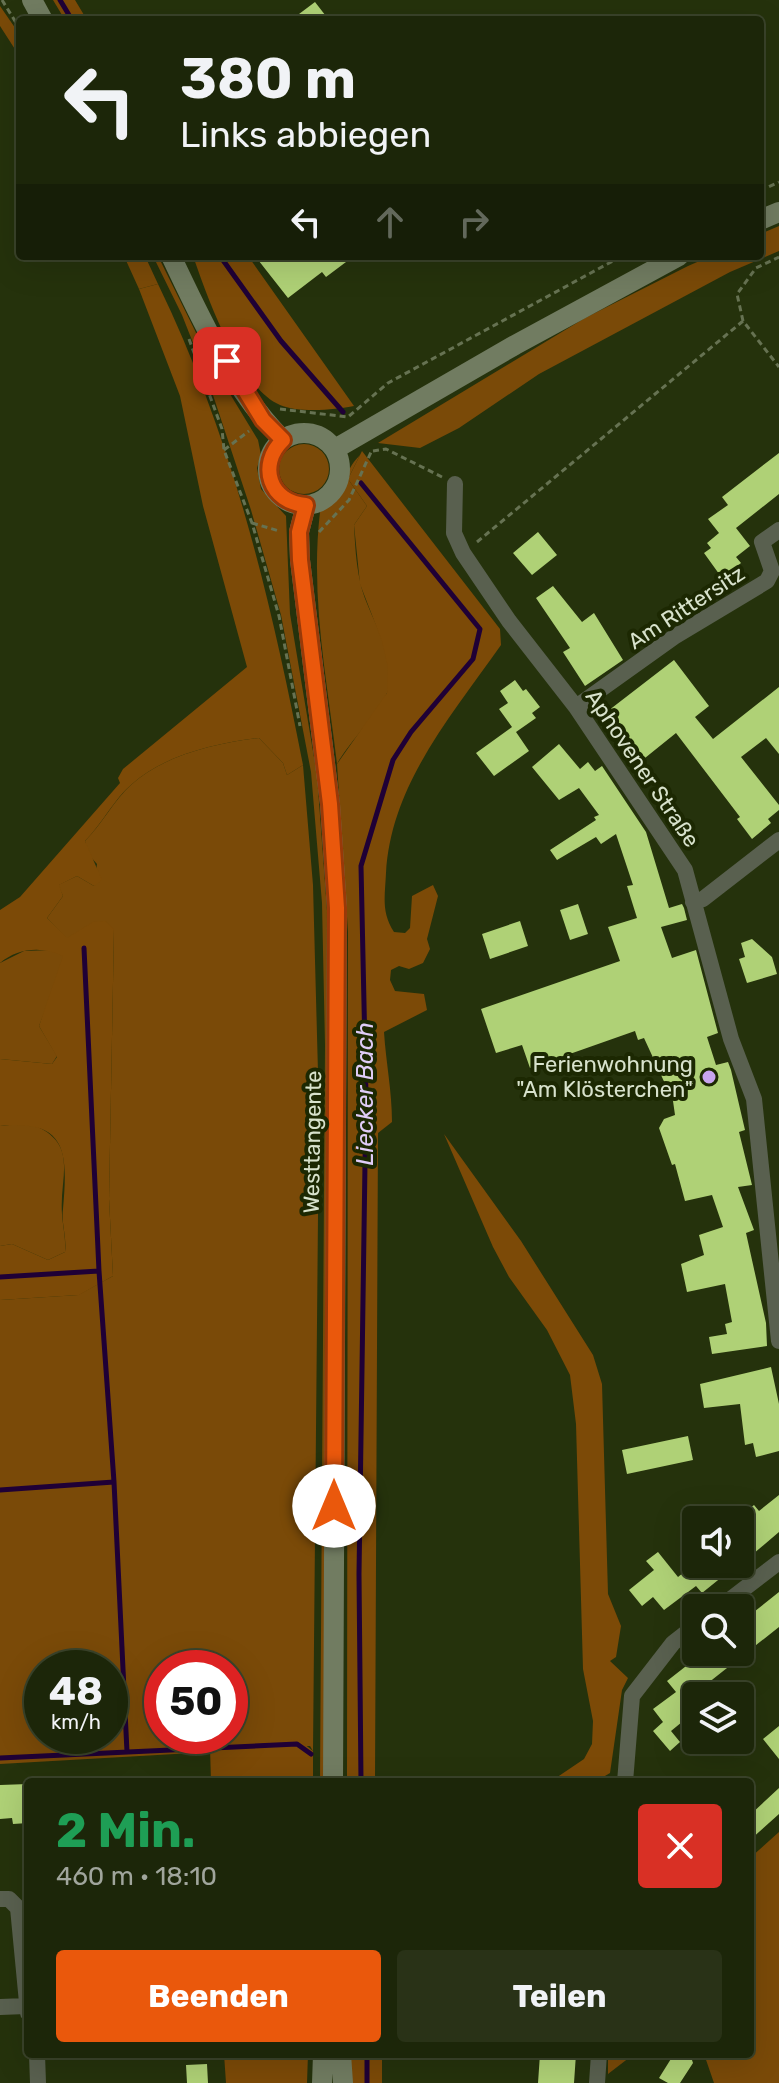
<!DOCTYPE html>
<html lang="de">
<meta charset="utf-8">
<style>
body{margin:0;font-family:Rubik,sans-serif;background:#293217;color:#f1f3f6;height:100vh;display:flex;flex-direction:column;font-size:30px;white-space:nowrap}
*{box-sizing:border-box;margin:0}
p{font-size:26px;color:#a0a59c}
.icon{flex:none;width:44px;height:44px;fill:none;stroke:currentColor;stroke-width:2;stroke-linecap:round;stroke-linejoin:round}
.map{position:relative;flex:1;overflow:hidden}
.drawer{position:absolute;left:24px;top:1778px;width:730px;height:280px;display:flex;flex-direction:column;background:#1c2609;border-radius:8px;box-shadow:0 8px 32px #0002,0 0 0 2px #3a432a}
.drawer>*{flex:none}
.top-card{position:absolute;left:16px;top:16px;width:748px;height:244px;border-radius:8px;box-shadow:0 8px 32px #0002,0 0 0 2px #3a432a;background:#1c2609;color:#f1f3f6;overflow:hidden}
.fabs{position:absolute;left:682px;top:1506px;display:grid;gap:16px}
.fabs a{display:grid;place-items:center;width:72px;height:72px;border-radius:8px;background:#1c2609;box-shadow:0 8px 32px #0002,0 0 0 2px #3a432a;font-size:40px}
.speed{position:absolute;left:24px;top:1650px;display:flex;gap:16px;font-size:40px;font-weight:700;text-align:center}
.speed>*{display:grid;place-content:center;width:104px;height:104px;border-radius:50%;background:#1c2609;box-shadow:0 8px 32px #0002,0 0 0 2px #3a432a;line-height:1}
.speed small{font-size:20px;font-weight:400}
.speed .limit{border:12px solid #d22;background:#fff;color:#111}
.pin{position:absolute;display:grid;place-items:center;width:68px;height:68px;color:#fff;margin:-34px;border-radius:16px;box-shadow:0 4px 12px #0006}
.me{position:absolute;width:88px;margin:-44px;rotate:0deg;stroke-linejoin:round;filter:drop-shadow(0 0 6px #0008)}
.turn{display:flex;align-items:center;gap:28px;height:168px;padding:0 32px;font-size:36px}
.turn .icon{width:104px;height:104px;stroke-width:2.5}
.turn b{display:block;font-size:56px;line-height:68px}
.lanes{display:flex;align-items:center;height:76px;padding:0 32px;background:#0003;justify-content:center;gap:40px;direction:ltr}
.lanes .off{opacity:.35}
.round{display:grid;place-items:center;flex:none;width:84px;height:84px;border-radius:8px;background:#293217}
.summary{display:flex;align-items:center;justify-content:space-between;height:136px;padding:0 32px}
h1{font-size:48px;font-weight:700;line-height:60px;color:#1e9e55}
.cta{display:flex;gap:16px;margin-top:auto;padding:16px 32px}
.cta a{flex:1;height:92px;border-radius:8px;background:#ea580c;color:#fff;font-size:32px;font-weight:700;line-height:92px;text-align:center}
.cta a+a{background:#293217;color:#f1f3f6}
.map>svg:first-child{display:block}
</style>
<div class="map">
<svg width="779" height="2083" viewBox="0 0 779 2083">
<rect width="100%" height="100%" fill="#25320c"/>
<path fill="#7a4a08" fill-rule="evenodd" d="M0,6L20,35V57L0,26Z
M779,226V251L730,272L539,374L459,428L420,448L378,443L585,318L688,266L711,256H760V234Z
M124,256H145L158,284L139,289Z
M153,256H158L210,361L258,440L261,455L257,468L261,489L286,516L290,614L317,775L327,910L325,1782H320L325,1045L322,903L311,772L281,615L251,510L210,386L182,315Z
M279 469a25 25 0 1 1 50 0a25 25 0 1 1-50 0Z
M360,455L348,479L367,506L354,525C355,544 356,563 360,581C366,615 401,656 387,693C379,713 349,742 337,764C327,679 310,598 320,512C346,492 341,474 360,455Z
M259,738L283,763L287,775L303,765L313,885L319,1110L313,1751L310,1746L211,1747L210,1752L0,1764V1300L78,1295L113,1276L109,1199L114,929L67,939L47,918L63,896L58,885L77,876L94,886L97,864L88,854L85,841C102,824 114,800 132,784C164,755 217,743 259,738ZM42,1668H110V1736H42ZM162,1668H230V1736H162Z
M51,950L64,955L63,966L39,1026L57,1056L52,1064L0,1059V963L24,951Z
M29,1123C81,1143 59,1174 62,1214C63,1228 66,1238 65,1252L48,1260L12,1244L0,1246V1126Z
M779,1832V2083H714L704,2054H750V1858Z
M608,2054H634L608,2074Z"/>
<path fill="#7c4a07" d="M53,0H75L87,20H65Z
M193,256H248L354,406C335,410 298,413 280,405C239,388 207,296 193,256Z
M158,284C232,436 271,600 303,765L287,775L283,763L259,738C217,743 164,755 132,784C114,799 102,824 85,841L102,880L94,886L77,876L59,885L63,896L47,918L67,938L93,922L105,921L114,929L109,1199L113,1276L79,1295L0,1300V1246L12,1244L48,1260L65,1252C67,1237 61,1223 63,1209C68,1152 67,1119 0,1126V1059L52,1064L57,1057L39,1026L63,956C42,946 18,948 0,963V910L20,897L120,783L118,778L123,769L247,667L203,506L180,396L139,289Z
M362,451L500,629L501,645C452,715 391,784 386,873C385,896 381,912 394,932L405,933L410,928L412,896L433,885L438,896L427,939L430,949L423,963L409,969L399,966L391,970L390,980L395,991L424,994L427,1010L384,1032C386,1063 392,1091 392,1122L378,1133L375,1782H347L348,932L337,764L387,693L388,667L382,641L360,584L354,525L367,506L348,479Z
M444,1134L521,1241L593,1355L602,1384L608,1594L621,1626L616,1657L610,1661L628,1678L622,1690L610,1773L595,1782H550L584,1759L592,1744L593,1721L583,1669L576,1424L570,1375L547,1330L509,1277L493,1247Z
M298,1739L313,1751V1782H211L210,1747Z
M224,2054H308L307,2083H226Z
M348,2054H382V2083H349Z"/>
<g fill="none" stroke-linecap="round" stroke-linejoin="round">
<path stroke="#1f0036" stroke-width="5" d="M60,0L72,20
M220,256L281,341L343,412
M84,948L99,1271
M0,1277L99,1271L114,1482
M0,1490L114,1482L127,1752
M0,1758L297,1744L311,1754
M361,1782L359,1574L366,1095L361,866L393,760L411,732L473,659L480,629L361,483
M367,2054V2083"/>
</g>
<path fill="#afd176" d="M315,2L329,20H291Z
M255,256H354L326,277L322,272L288,298Z
M779,453V494L736,528L750,546L736,557L741,563L722,578L704,553L711,548L707,543L719,533L708,519L728,505L722,497Z
M538,532L557,555L532,575L513,553Z
M553,586L582,622L594,613L623,660L585,686L563,652L570,648L536,598Z
M674,660L709,706L695,717L713,739L779,687V754L766,738L741,757L779,805V810L768,819L771,823L752,839L737,819L740,817L676,733L640,762L604,714Z
M515,680L523,691L526,689L540,707L532,713L536,718L516,732L529,751L494,776L476,753L512,727L499,709L508,703L500,691Z
M559,744L580,769L588,762L595,771L602,766L646,832L669,908L682,904L684,908L687,920L661,927L672,958L696,950L718,1033L707,1037L716,1065L728,1062L731,1070L745,1130L739,1132L752,1185L738,1187L754,1230L746,1233L766,1323L767,1346L712,1354L709,1337L727,1334L725,1324L732,1322L725,1284L687,1292L681,1264L704,1255L699,1235L723,1227L712,1195L685,1201L675,1164L672,1165L659,1128L664,1119L675,1115L673,1101L644,1038L638,1040L635,1031L530,1068L522,1045L496,1053L481,1009L620,961L608,927L637,918L627,886L633,885L616,834L601,844L596,837L557,860L550,850L596,820L594,817L599,815L579,788L559,800L532,767Z
M578,904L588,934L570,940L560,910Z
M520,921L528,946L490,959L482,934Z
M752,939L772,957L777,974L747,983L739,959L745,957L741,943Z
M771,1367L779,1404V1451L756,1457L753,1443L745,1445L740,1404L704,1408L700,1384Z
M688,1436L693,1460L627,1474L622,1450Z
M779,1495V1532L740,1565V1533L749,1526L740,1516L754,1505L759,1511Z
M658,1552L678,1577L694,1564H738L702,1593L696,1586L664,1610L653,1597L642,1606L629,1590L654,1570L646,1561Z
M779,1592V1627L684,1702L693,1713L671,1731L680,1742L670,1751L653,1731L663,1722L653,1709L676,1692L667,1681L704,1652H740V1623Z
M779,1726V1759L763,1739Z
M28,1784V1823L13,1824L12,1818L0,1819V1785Z
M779,1788V1814L750,1840V1815Z
M540,2054H576L574,2083H538Z
M674,2054H690L693,2063L680,2083H668L659,2078Z
M207,2064L208,2083H187L186,2065Z"/>
<g fill="none" stroke-linecap="round" stroke-linejoin="round">
<path stroke="#667252" stroke-width="3" stroke-dasharray="6 4" stroke-linecap="butt" d="M2,0L20,29
M760,191L779,182
M743,321L737,294L756,268L779,257
M189,339L222,429L224,450L252,523L279,616L300,726
M280,409L348,417L388,383L622,256
M224,450L249,431
M373,451L386,449L442,477
M252,523L279,531
M319,532L349,500L372,450
M477,542L743,321L779,367"/>
<path stroke="#59604f" stroke-width="16" d="M455,484L454,533L463,553L509,621L576,707L685,870L731,1039L754,1099L779,1341
M576,707L674,637L767,581L772,571L762,542L779,530
M693,902L703,899L779,840
M719,1608L779,1562
M625,1782L632,1696L673,1643L696,1625
M0,1899H9L18,1908L28,2013
M0,2007L26,2006
M37,2054L38,2083
M597,2083L599,2054"/>
<path stroke="#717c61" stroke-width="20" d="M32,0L43,20
M760,220L779,212
M171,256C201,319 233,390 283,440
M268 469a36 36 0 1 1 72 0a36 36 0 1 1-72 0Z
M335,449L515,345L679,256
M306,505L299,532L300,560L330,804L337,908L333,1782
M341,2054L343,2083
M322,2083L323,2054"/>
</g>
<g fill="none" stroke-linecap="round" stroke-linejoin="round">
<g stroke="#983908" stroke-width="20">
<path id="route" d="M227,361L263,420L283,440C257,465 270,503 306,505L299,532L300,560L330,804L337,908L334,1506"/>
</g>
<use href="#route" stroke="#ea580c" stroke-width="14"/>
</g>
<circle fill="#c8a5ee" stroke="#1c2802" stroke-width="3" cx="709" cy="1077" r="8"/>
<g text-anchor="middle" stroke-width="8" stroke-linejoin="round" paint-order="stroke">
<g font-size="22" fill="#d8e2cc" stroke="#1c2802">
<text transform="translate(686 607) rotate(-33)" y="8">Am Rittersitz</text>
<text transform="translate(643 768) rotate(56)" y="8">Aphovener Straße</text>
<text transform="translate(312 1142) rotate(-89)" y="8">Westtangente</text>
</g>
<g font-size="22" fill="#d8e2cc" stroke="#1c2802" text-anchor="end">
<text x="693" y="1072">Ferienwohnung<tspan x="693" dy="25">"Am Klösterchen"</tspan></text>
</g>
<g font-size="24" font-style="italic" fill="#e0ccf7" stroke="#1c2802">
<text transform="translate(365 1094) rotate(-90)" y="8">Liecker Bach</text>
</g>
</g>
</svg>
<div class="fabs">
<a><svg class="icon" aria-label="sound" viewBox="0 0 24 24"><path d="M4 9h4l5-4v14l-5-4H4zM17 9q2 3 0 6"/></svg></a>
<a><svg class="icon" aria-label="search" viewBox="0 0 24 24"><circle cx="10" cy="10" r="6"/><path d="M15 15l6 6"/></svg></a>
<a><svg class="icon" aria-label="layers" viewBox="0 0 24 24"><path d="M12 4l9 5-9 5-9-5zM3 14l9 5 9-5"/></svg></a>
</div>
<div class="speed"><div>48<small>km/h</small></div><div class="limit">50</div></div>
<div class="pin" style="left:227px;top:361px;background:#d93025"><svg class="icon" aria-label="arrive" viewBox="0 0 24 24"><path d="M6 21V4h12l-3 4 3 4H6"/></svg></div>
<svg class="me" style="left:334px;top:1506px" viewBox="-20 -20 40 40"><circle r="19" fill="#fff"/><path d="M0-13L10 11 0 6-10 11z" fill="#ea580c"/></svg>
<div class="top-card">
<div class="turn"><svg class="icon" aria-label="left" viewBox="0 0 24 24"><path d="M17 20v-9H6M10 6l-5 5 5 5"/></svg><div><b>380 m</b>Links abbiegen</div></div>
<div class="lanes"><svg class="icon" aria-label="left" viewBox="0 0 24 24"><path d="M17 20v-9H6M10 6l-5 5 5 5"/></svg><svg class="icon off" aria-label="ahead" viewBox="0 0 24 24"><path d="M12 20V5M6 11l6-6 6 6"/></svg><svg class="icon off" aria-label="right" viewBox="0 0 24 24"><path d="M7 20v-9h11M14 6l5 5-5 5"/></svg></div>
</div>
<section class="drawer">
<div class="summary"><div><h1>2 Min.</h1><p>460 m · 18:10</p></div><a class="round" style="background:#d93025;color:#fff"><svg class="icon" aria-label="close" viewBox="0 0 24 24"><path d="M6 6l12 12M18 6L6 18"/></svg></a></div>
<div class="cta"><a>Beenden</a><a>Teilen</a></div>
</section>
</div>
